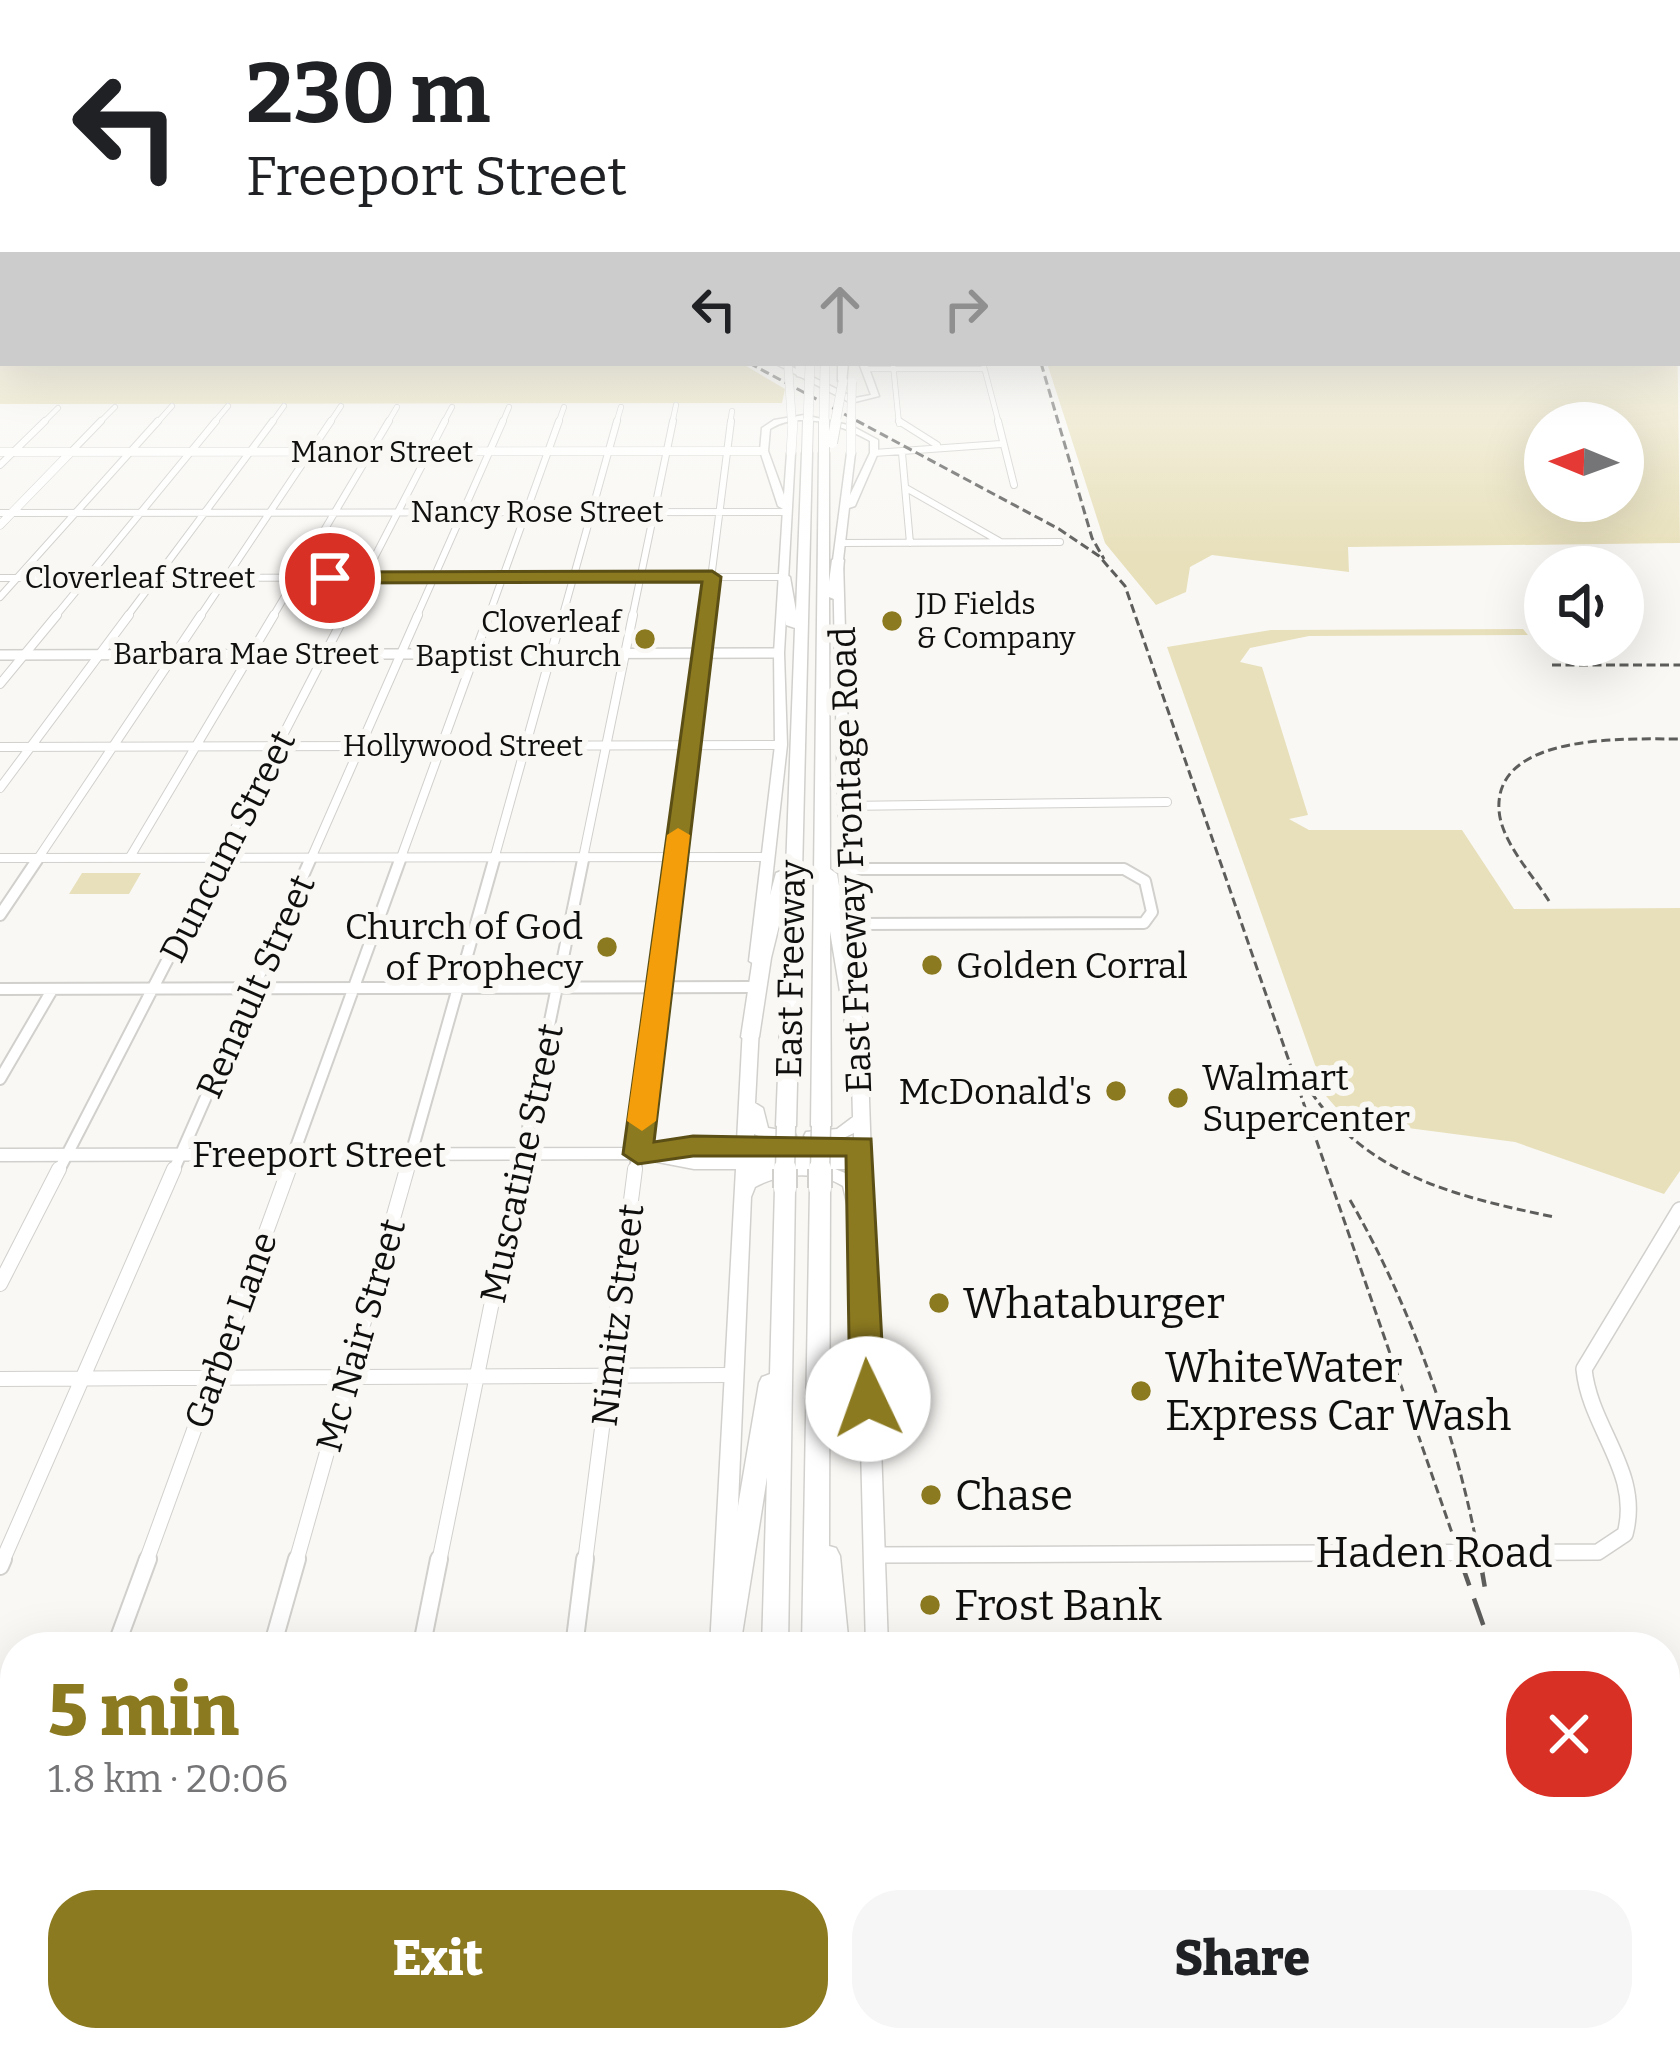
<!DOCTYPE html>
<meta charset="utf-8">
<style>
body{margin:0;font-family:Bitter,serif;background:#f6f6f6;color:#202124;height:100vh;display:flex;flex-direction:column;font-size:45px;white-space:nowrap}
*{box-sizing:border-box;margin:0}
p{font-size:39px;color:#757577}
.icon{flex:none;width:66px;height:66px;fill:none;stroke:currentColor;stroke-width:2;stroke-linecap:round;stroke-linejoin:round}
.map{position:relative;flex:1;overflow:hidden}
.side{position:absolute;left:0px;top:1632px;width:1680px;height:420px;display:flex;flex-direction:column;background:#fff;border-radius:48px 48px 0 0;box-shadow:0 12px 48px #0002}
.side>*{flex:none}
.hud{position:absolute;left:0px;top:0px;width:1680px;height:366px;box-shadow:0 12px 48px #0002;background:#fff;color:#202124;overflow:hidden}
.needle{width:78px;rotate:271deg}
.controls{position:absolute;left:1524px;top:402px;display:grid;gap:24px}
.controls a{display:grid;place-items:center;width:120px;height:120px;border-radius:50%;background:#fff;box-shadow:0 12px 48px #0002;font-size:60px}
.pin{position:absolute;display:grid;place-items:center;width:102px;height:102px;color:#fff;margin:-51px;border:6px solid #fff;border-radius:50%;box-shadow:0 3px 12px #0007}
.me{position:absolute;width:132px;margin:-66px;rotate:357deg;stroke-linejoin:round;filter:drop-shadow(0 0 9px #0008)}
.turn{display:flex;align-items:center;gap:42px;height:252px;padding:0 48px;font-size:54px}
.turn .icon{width:156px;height:156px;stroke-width:2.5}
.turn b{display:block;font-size:84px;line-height:102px}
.lanes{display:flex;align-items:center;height:114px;padding:0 48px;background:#0003;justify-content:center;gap:60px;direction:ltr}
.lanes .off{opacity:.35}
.round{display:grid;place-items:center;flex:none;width:126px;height:126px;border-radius:48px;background:#f6f6f6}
.summary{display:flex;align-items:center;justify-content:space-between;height:204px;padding:0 48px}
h1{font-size:72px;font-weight:800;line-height:90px;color:#8c7a20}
.button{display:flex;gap:24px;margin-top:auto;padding:24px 48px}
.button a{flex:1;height:138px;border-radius:48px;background:#8c7a20;color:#fff;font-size:48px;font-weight:800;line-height:138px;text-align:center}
.button a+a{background:#f6f6f6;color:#202124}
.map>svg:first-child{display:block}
</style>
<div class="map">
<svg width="1680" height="2052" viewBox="0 0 1680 2052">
<rect width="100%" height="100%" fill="#f9f8f5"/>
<path fill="#e8e0bb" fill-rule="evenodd" d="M1677,318L1680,543L1348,547L1349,572L1212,555L1190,567L1186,592L1156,605L1105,543L1047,363H1677ZM1545,423H1623V501H1545Z
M0,360L741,363L785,389L782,403L0,404Z
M1523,629L1528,635L1309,636L1250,648L1240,662L1262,667L1308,815L1289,819L1309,830H1462L1514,909L1680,908V1171L1664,1194L1515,1142L1347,1120L1326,1096L1167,647L1271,630Z
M82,873H141L129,894H69Z"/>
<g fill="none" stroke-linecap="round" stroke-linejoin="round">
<path fill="#aa9e67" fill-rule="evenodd" d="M0,274H3V278H0Z"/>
<g stroke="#d1d0cd" stroke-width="6">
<path id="minor-far5" d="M983,363L999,424
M893,364L899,424
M865,369H984
M42,424L58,408
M98,424L115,407
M156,424L172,406
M213,424L228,406
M271,424L284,406
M329,424L341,406
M387,424L397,407
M443,424L452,407
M502,424L509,407
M558,424L564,407
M616,424L621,407
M672,424L676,405
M730,424L732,411"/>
</g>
<g stroke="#d1d0cd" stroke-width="8">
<path id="minor-far4" d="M899,421L937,445
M998,421L1014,485
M71,452L101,421
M874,453L1001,444
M902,453L910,543
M0,465L45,421
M906,488L999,541
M0,513L785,512
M841,543L1060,542
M0,578L784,577
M0,597L158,421
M54,618L216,421
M126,618L273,421
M199,618L331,421
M272,618L389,421
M343,618L445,421
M416,618L503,421
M488,618L559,421
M562,618L617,421
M632,618L673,421
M706,618L731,421"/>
</g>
<g stroke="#d1d0cd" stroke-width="10">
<path id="minor-far3" d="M0,684L57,615
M0,747L781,745
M0,788L129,615
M844,806L1167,802
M130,857L274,615
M0,858L767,857
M35,863L201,615
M217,863L345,615
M309,863L418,615
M399,863L489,615
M493,863L562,615
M582,863L633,615
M674,863L706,615"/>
</g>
<g stroke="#d1d0cd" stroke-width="14">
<path id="minor-far2" d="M848,869H1124L1145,881L1152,912L1144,923L854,924
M0,915L37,860
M0,989L753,987
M0,1079L52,990
M58,1172L219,860
M173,1172L310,860
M287,1172L400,860
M406,1172L494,860
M519,1172L583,860
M635,1172L675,860"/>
</g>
<g stroke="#d1d0cd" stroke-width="16">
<path id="minor-far1" d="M0,1284L59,1169
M0,1379L732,1375
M2,1562L174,1169
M146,1562L289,1169
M296,1562L407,1169
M439,1562L519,1169
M585,1562L635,1169"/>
</g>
<g stroke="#d1d0cd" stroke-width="20">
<path id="minor" d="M0,1566L3,1559
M423,1639L439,1559
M274,1640L297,1559
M117,1643L148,1559
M574,1647L585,1559
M0,1791H15
M0,1862L15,1823
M147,2052L151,2037
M361,2052L363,2037"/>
</g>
<g stroke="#d1d0cd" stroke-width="9">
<path id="tertiary-far2" d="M0,452L764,451
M0,525L70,453"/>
</g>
<g stroke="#d1d0cd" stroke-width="12">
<path id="tertiary-far1" d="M0,655L779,653"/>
</g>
<g stroke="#d1d0cd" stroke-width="18">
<path id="tertiary" d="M876,1555L1598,1552L1625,1534C1642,1472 1590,1429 1584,1369L1680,1210"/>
</g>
<g stroke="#d1d0cd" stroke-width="3">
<path id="secondary" d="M1680,287V291L1677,292V288Z
M0,343H3V347H0Z
M0,357H3V361H0Z
M774,363H784L855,398L871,395L859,363H867L879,396L851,403Z
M804,415L852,426L878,440V453L855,506L849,508L843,560L850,806L866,1012L859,1017L852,1012L838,806L833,560L847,453L851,450L855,453L850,495L870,453V441C841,425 801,410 770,429L768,451L784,495L787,453L791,450L795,453L784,653L787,745L763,961L756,965L749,961L775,745L774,653L783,509L778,506L760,451L762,428L774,420Z
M751,1022L759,1027L755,1103L763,1108L768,1128L794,1132L796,1136L790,1141H810L804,1136L806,1132L837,1129L853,1117L851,1042L859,1037L867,1042L888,1647H866L855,1204L847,1203L843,1186C818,1170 780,1173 755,1187L751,1197L732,1647H710L736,1169H694L642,1159L0,1161V1149L637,1148L681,1142L737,1141L743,1027ZM854,1133V1141H822L841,1139ZM754,1134L761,1137L785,1141H754ZM681,1152H737L736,1157H694L672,1154ZM753,1152H854V1157H753ZM835,1169H854L855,1177Z
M660,2037H686L684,2052H658Z
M852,2037H878L877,2052H851Z"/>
</g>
<g stroke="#d1d0cd" stroke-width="3">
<path id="motorway" d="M0,351H3V357H0Z
M795,363H805V378L797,376Z
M838,363H848L846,383L838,381Z
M807,450L812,453L796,1126L786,1132L776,1126L785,901L771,958L759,1037L750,1043L741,1037L753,958L776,873L786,869L795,628L786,625L778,577L784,573L790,577L796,611L802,453Z
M824,450L829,453V582L832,560L838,556L844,560L840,595L834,599L829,597L830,869L837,874L868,1052L859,1058L850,1052L830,931L831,1126L821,1132L811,1126L819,453Z
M785,1181L792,1183L795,1188L788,1647H762L767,1477L740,1647H714L759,1383L762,1377L770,1374L775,1188L778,1183Z
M820,1181L827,1183L830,1188L829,1546L836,1548L840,1556L849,1647H802L810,1188L813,1183Z
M723,2037H755L754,2052H722Z
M772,2037H804L803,2052H771Z"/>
</g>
<use href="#minor-far5" stroke="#fff" stroke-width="4.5"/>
<use href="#minor-far4" stroke="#fff" stroke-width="6"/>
<use href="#minor-far3" stroke="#fff" stroke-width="8"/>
<use href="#minor-far2" stroke="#fff" stroke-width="10"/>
<use href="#minor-far1" stroke="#fff" stroke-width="14"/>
<use href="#minor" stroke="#fff" stroke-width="16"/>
<use href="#tertiary-far2" stroke="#fff" stroke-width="8"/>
<use href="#tertiary-far1" stroke="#fff" stroke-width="9"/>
<use href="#tertiary" stroke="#fff" stroke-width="15"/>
<use href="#secondary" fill="#fff" fill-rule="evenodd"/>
<use href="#motorway" fill="#fff" fill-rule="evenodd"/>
<path stroke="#5d5d5b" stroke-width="3" stroke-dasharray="9 4.5" stroke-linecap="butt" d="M749,363L1059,529L1099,556L1125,586L1462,1562
M1041,363L1092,538L1104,559
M1552,665H1680
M1549,901C1533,875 1501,842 1499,810C1494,732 1629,739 1680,739
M1311,1092C1369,1177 1459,1197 1554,1217
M1350,1200C1411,1305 1459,1442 1480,1562"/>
<path stroke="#5d5d5b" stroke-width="4.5" stroke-dasharray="28 14" stroke-linecap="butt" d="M1460,1559L1491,1647
M1480,1559L1487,1600
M1624,2037L1629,2052"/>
<g stroke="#d1d0cd" stroke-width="9" stroke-linecap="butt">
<path id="secondary-bridge-far1" d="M788,363L792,424
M851,424L852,382"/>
</g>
<g stroke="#d1d0cd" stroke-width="10" stroke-linecap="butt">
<path id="secondary-bridge" d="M791,453L793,421
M851,453V421"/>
</g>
<g stroke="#d1d0cd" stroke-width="10" stroke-linecap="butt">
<path id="motorway-bridge-far3" d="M808,424L810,363
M824,424L825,363
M835,424L843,381"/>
</g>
<g stroke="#d1d0cd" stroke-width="12" stroke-linecap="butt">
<path id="motorway-bridge-far2" d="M832,443L836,421
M807,453L808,421
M824,453V421"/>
</g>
<g stroke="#d1d0cd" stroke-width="21" stroke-linecap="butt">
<path id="motorway-bridge-far1" d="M785,1172L786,1126
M820,1172L821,1126"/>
</g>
<g stroke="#d1d0cd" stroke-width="26" stroke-linecap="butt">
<path id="motorway-bridge" d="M785,1188V1169
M820,1188V1169"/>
</g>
<use href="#secondary-bridge-far1" stroke="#fff" stroke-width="8"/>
<use href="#secondary-bridge" stroke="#fff" stroke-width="9"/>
<use href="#motorway-bridge-far3" stroke="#fff" stroke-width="9"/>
<use href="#motorway-bridge-far2" stroke="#fff" stroke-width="10"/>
<use href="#motorway-bridge-far1" stroke="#fff" stroke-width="18"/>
<use href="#motorway-bridge" stroke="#fff" stroke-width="22"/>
</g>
<linearGradient id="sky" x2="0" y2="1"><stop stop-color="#8fabb4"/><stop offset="0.48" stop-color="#fcfcfa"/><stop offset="1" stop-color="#fcfcfa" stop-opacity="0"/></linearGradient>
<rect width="1680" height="556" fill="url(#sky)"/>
<path fill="#8c7a20" stroke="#5b4f15" stroke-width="3" d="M712,571L721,577L654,1142L693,1136L871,1139L885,1399L880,1409H856L850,1399L846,1156H693L638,1164L623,1154L702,582L330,583L321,578L330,572Z"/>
<path fill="#f59e0b" d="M678,828L690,835L656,1121L642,1131L627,1121L667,835Z"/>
<g fill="#8c7a20" stroke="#f9f8f5" stroke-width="4.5">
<circle cx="892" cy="621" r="12"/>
<circle cx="645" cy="639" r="12"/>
<circle cx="607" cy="947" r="12"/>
<circle cx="932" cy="965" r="12"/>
<circle cx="1116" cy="1091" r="12"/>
<circle cx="1178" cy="1098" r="12"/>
<circle cx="939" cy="1303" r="12"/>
<circle cx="1141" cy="1391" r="12"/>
<circle cx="931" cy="1495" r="12"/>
<circle cx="930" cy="1605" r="12"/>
</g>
<g text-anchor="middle" stroke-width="12" stroke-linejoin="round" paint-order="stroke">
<g font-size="30" fill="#0f0f0e" stroke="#f9f8f5">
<text x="382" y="462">Manor Street</text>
<text x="537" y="522">Nancy Rose Street</text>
<text x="140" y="588">Cloverleaf Street</text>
<text x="246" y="664">Barbara Mae Street</text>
<text x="463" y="756">Hollywood Street</text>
</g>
<g font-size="30" fill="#0f0f0e" stroke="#f9f8f5" text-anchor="start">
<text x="916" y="614">JD Fields<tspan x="916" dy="34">&amp; Company</tspan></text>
<text x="621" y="632" text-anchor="end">Cloverleaf<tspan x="621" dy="34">Baptist Church</tspan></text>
</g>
<g font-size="36" fill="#0f0f0e" stroke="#f9f8f5">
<text transform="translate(227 846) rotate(-63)" y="13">Duncum Street</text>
<text transform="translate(850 860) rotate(-92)" y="13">East Freeway Frontage Road</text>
<text transform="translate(790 969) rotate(-89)" y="13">East Freeway</text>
<text transform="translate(255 986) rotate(-66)" y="13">Renault Street</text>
<text x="319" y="1167">Freeport Street</text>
<text transform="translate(521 1163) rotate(-78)" y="13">Muscatine Street</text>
<text transform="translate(617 1315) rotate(-83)" y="13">Nimitz Street</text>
<text transform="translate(230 1330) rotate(-70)" y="13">Garber Lane</text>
<text transform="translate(360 1335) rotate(-74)" y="13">Mc Nair Street</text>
</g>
<g font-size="36" fill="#0f0f0e" stroke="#f9f8f5" text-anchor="end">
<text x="583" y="939">Church of God<tspan x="583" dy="41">of Prophecy</tspan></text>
<text x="956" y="978" text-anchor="start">Golden Corral</text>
<text x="1202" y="1090" text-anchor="start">Walmart<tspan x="1202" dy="41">Supercenter</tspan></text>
<text x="1092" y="1104">McDonald's</text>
</g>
<g font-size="42" fill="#0f0f0e" stroke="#f9f8f5" text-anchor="start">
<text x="963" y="1318">Whataburger</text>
<text x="1165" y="1382">WhiteWater<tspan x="1165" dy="48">Express Car Wash</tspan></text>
<text x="955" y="1510">Chase</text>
<text x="954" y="1620">Frost Bank</text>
</g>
<g font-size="42" fill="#0f0f0e" stroke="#f9f8f5">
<text x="1434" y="1567">Haden Road</text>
</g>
</g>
</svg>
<div class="controls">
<a><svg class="needle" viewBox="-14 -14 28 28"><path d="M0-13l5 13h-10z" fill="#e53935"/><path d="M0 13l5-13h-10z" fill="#757577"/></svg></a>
<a><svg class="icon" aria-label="sound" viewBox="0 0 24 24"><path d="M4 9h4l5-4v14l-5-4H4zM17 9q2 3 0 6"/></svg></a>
</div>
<div class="pin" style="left:330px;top:578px;background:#d93025"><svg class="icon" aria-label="arrive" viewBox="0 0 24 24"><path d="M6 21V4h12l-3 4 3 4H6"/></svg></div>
<svg class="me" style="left:868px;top:1399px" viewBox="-20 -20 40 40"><circle r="19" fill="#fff"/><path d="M0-13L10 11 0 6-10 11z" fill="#8c7a20"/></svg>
<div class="hud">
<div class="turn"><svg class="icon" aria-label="left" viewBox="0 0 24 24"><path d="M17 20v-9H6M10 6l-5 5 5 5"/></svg><div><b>230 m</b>Freeport Street</div></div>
<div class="lanes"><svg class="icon" aria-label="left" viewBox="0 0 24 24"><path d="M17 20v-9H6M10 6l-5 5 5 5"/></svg><svg class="icon off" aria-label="ahead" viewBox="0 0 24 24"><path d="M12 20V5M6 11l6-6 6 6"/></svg><svg class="icon off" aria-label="right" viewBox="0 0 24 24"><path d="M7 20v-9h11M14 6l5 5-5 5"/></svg></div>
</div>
<section class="side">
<div class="summary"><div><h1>5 min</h1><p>1.8 km · 20:06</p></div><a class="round" style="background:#d93025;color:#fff"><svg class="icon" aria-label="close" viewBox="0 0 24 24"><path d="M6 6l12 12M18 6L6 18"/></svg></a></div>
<div class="button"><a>Exit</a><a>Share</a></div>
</section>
</div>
